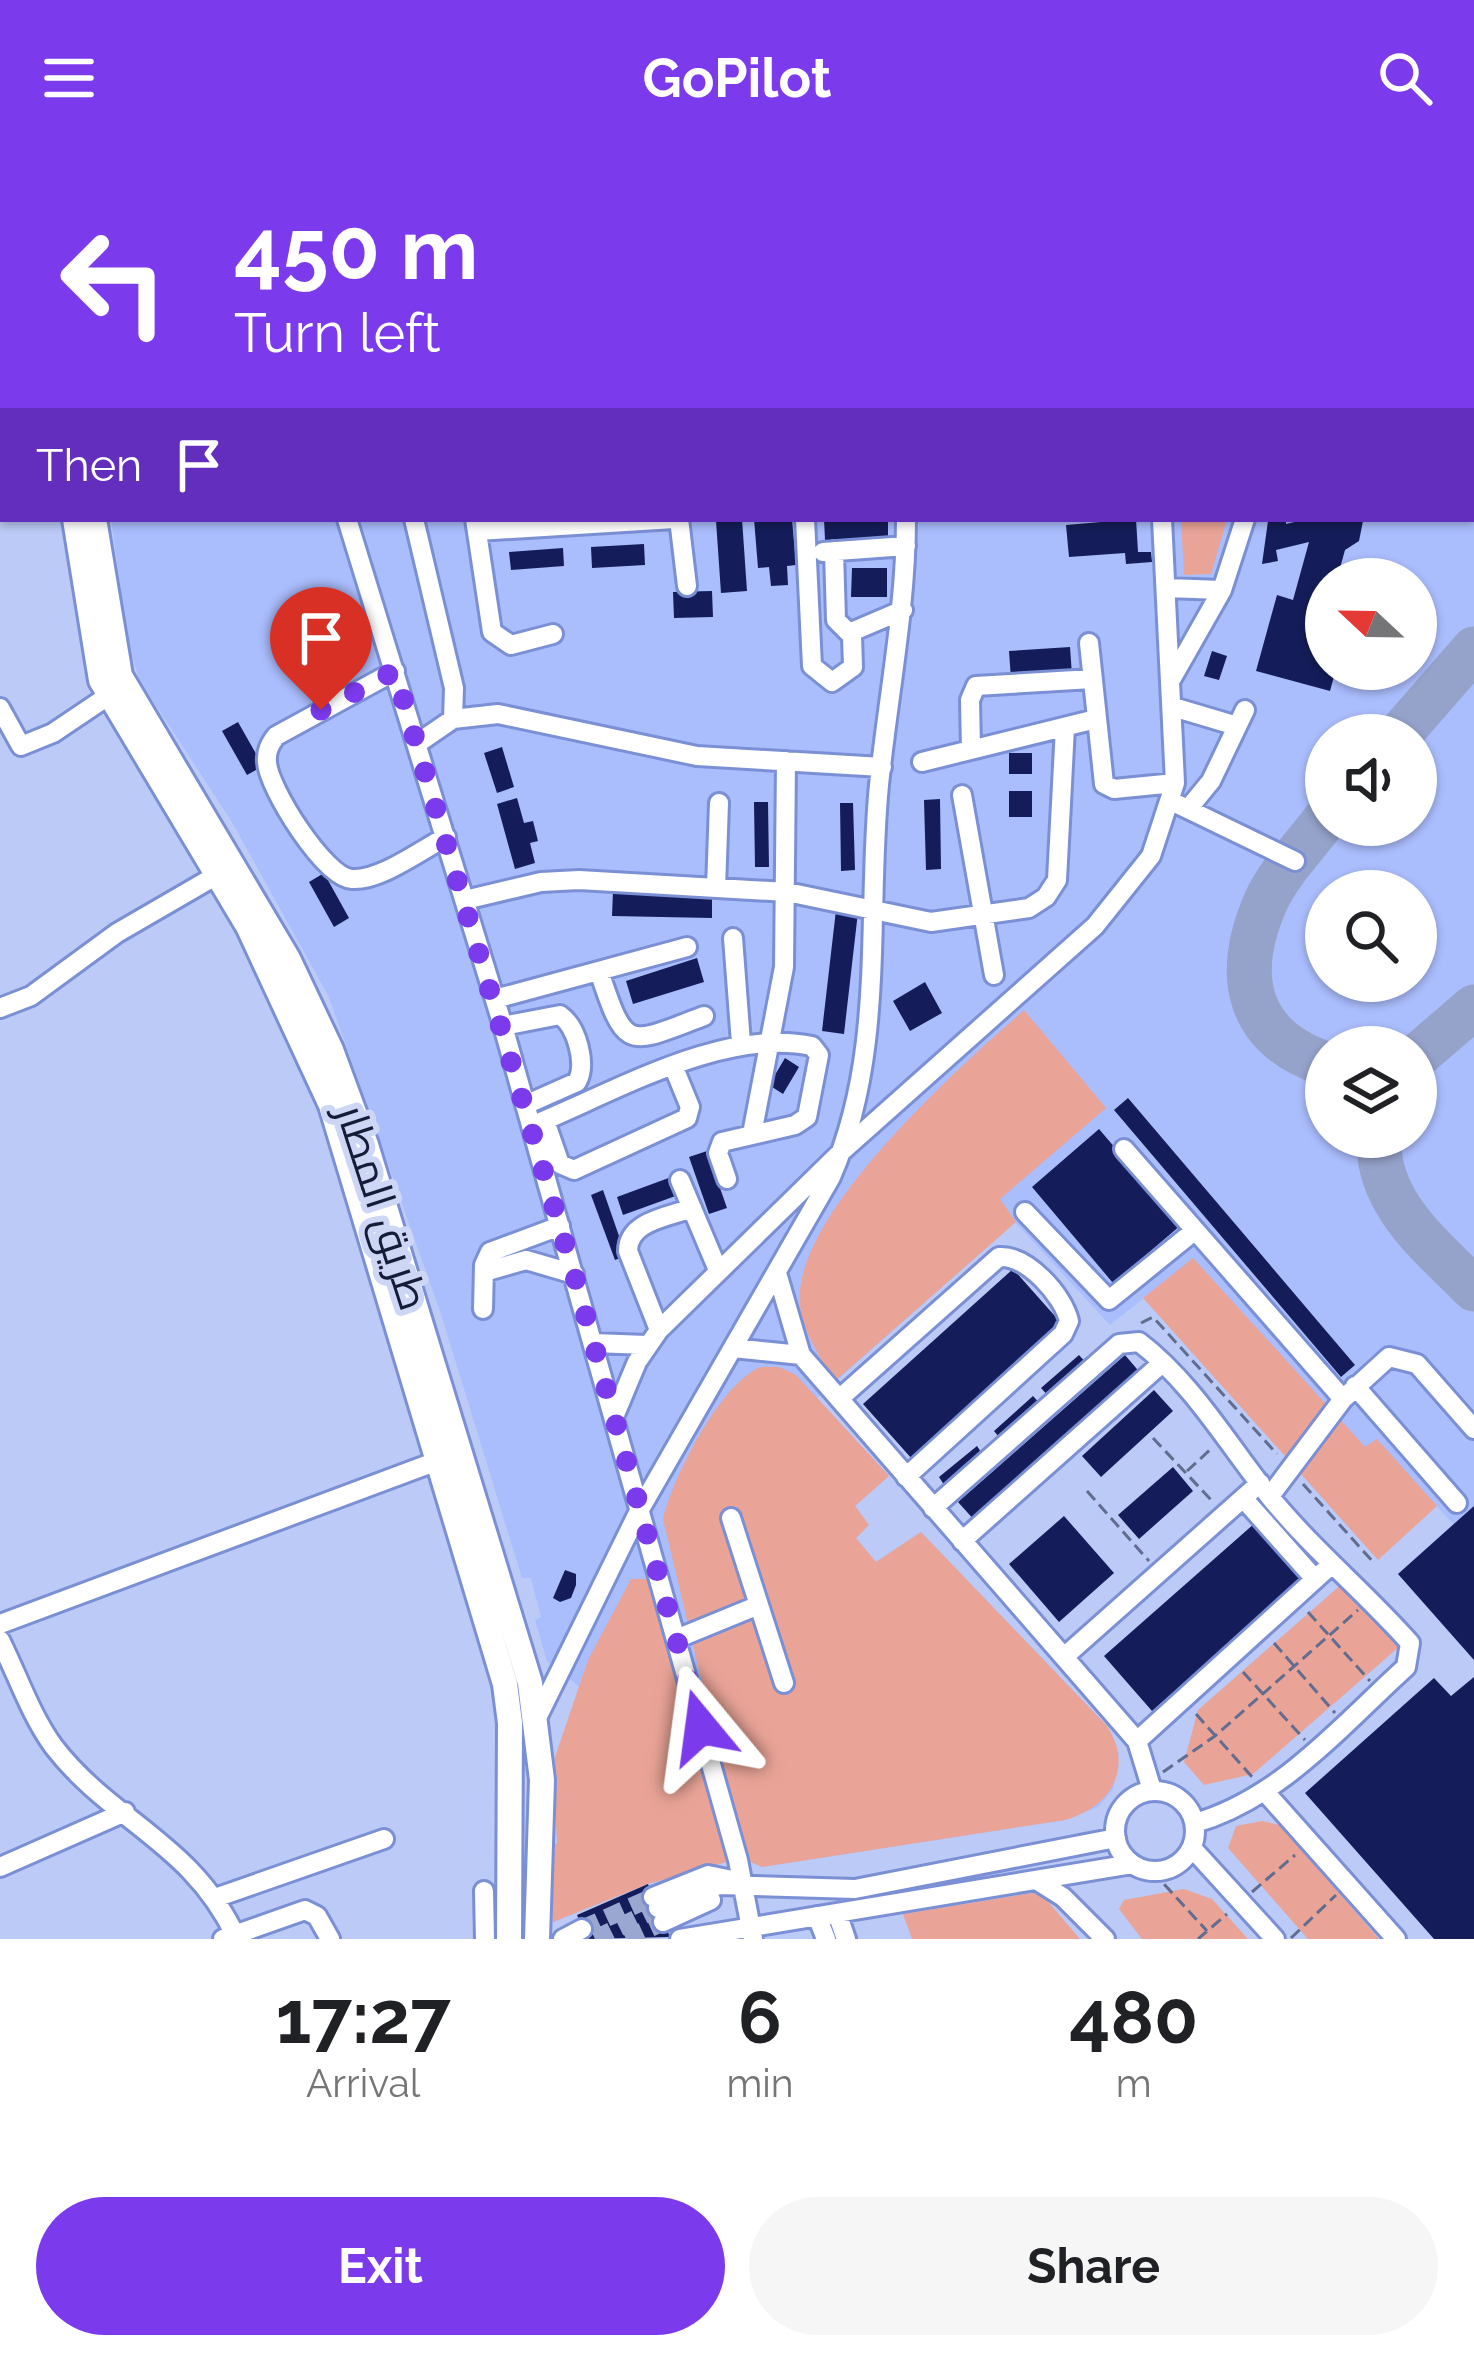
<!DOCTYPE html>
<meta charset="utf-8">
<style>
body{margin:0;font-family:Raleway,Cairo,sans-serif;background:#f6f6f6;color:#202124;height:100vh;display:flex;flex-direction:column;font-size:45px;white-space:nowrap}
*{box-sizing:border-box;margin:0}
p{font-size:39px;color:#757577}
.icon{flex:none;width:66px;height:66px;fill:none;stroke:currentColor;stroke-width:2;stroke-linecap:round;stroke-linejoin:round}
.map{position:relative;height:1783px;overflow:hidden}
.drawer{display:flex;flex-direction:column;background:#fff;flex:1}
.drawer>*{flex:none}
.hud{position:absolute;left:0px;top:0px;width:1476px;height:366px;box-shadow:0 3px 9px #0004;background:#7c3aed;color:#fff;overflow:hidden}
.needle{width:78px;rotate:292deg}
.tools{position:absolute;left:1305px;top:402px;display:grid;gap:24px}
.tools a{display:grid;place-items:center;width:132px;height:132px;border-radius:50%;background:#fff;box-shadow:0 3px 9px #0004;font-size:60px}
.pin{position:absolute;display:grid;place-items:center;width:102px;height:102px;color:#fff;margin:-123px -51px;border-radius:50% 50% 50% 0;rotate:-45deg;box-shadow:0 0 12px #0007}
.pin .icon{rotate:45deg}
.me{position:absolute;width:132px;margin:-66px;rotate:344deg;stroke-linejoin:round;filter:drop-shadow(0 0 9px #0008)}
.turn{display:flex;align-items:center;gap:42px;height:252px;padding:0 36px;font-size:54px}
.turn .icon{width:156px;height:156px;stroke-width:2.5}
.turn b{display:block;font-size:84px;line-height:102px}
.then{display:flex;align-items:center;height:114px;padding:0 36px;background:#0003;gap:24px;font-size:45px}
.eta{display:flex;justify-content:space-evenly;align-items:center;height:204px;text-align:center}
.eta b{font-size:72px;font-weight:700;line-height:84px}
.button{display:flex;gap:24px;margin-top:auto;padding:24px 36px}
.button a{flex:1;height:138px;border-radius:72px;background:#7c3aed;color:#fff;font-size:48px;font-weight:700;line-height:138px;text-align:center}
.button a+a{background:#f6f6f6;color:#202124}
header{display:flex;justify-content:space-between;align-items:center;height:156px;padding:0 36px;background:#7c3aed;color:#fff;font-size:54px;font-weight:700}
.map>svg:first-child{display:block}
</style>
<header><svg class="icon" aria-label="menu" viewBox="0 0 24 24"><path d="M4 6h16M4 12h16M4 18h16"/></svg>GoPilot<svg class="icon" aria-label="search" viewBox="0 0 24 24"><circle cx="10" cy="10" r="6"/><path d="M15 15l6 6"/></svg></header>
<div class="map">
<svg width="1474" height="1783" viewBox="0 0 1474 1783">
<rect width="100%" height="100%" fill="#bbcaf6"/>
<path fill="#aabdfd" fill-rule="evenodd" d="M61,0H1474V1504L1398,1418L1453,1368L1377,1284L1365,1292L1193,1103L1110,1169L1015,1066L817,1242L889,1320L855,1350L869,1369L856,1382L876,1406L921,1376L1107,1570L1119,1598L1113,1633L1098,1651L1065,1664L762,1711L744,1703L730,1705L648,1728L553,1766L546,1693L557,1687L553,1607L582,1533L547,1505L535,1464L541,1461L531,1422H522L441,1158L329,841L232,666L140,525L129,492L111,363H1473V3ZM1326,423H1416V513H1326ZM1326,579H1416V669H1326ZM1326,735H1416V825H1326ZM1326,891H1416V981H1326Z"/>
<path fill="#eaa497" d="M1181,363H1227L1211,418L1184,419Z
M1024,854L1106,952L1000,1043L1016,1066L834,1226C822,1204 803,1176 800,1150C790,1060 961,910 1024,854Z
M1193,1102L1365,1291L1377,1283L1437,1350L1378,1404L1143,1142Z
M760,1211H779L796,1219L889,1320L855,1350L869,1369L856,1382L876,1406L921,1376L1107,1570C1135,1613 1109,1652 1065,1664L762,1711L744,1703L663,1363C674,1319 719,1230 760,1211Z
M631,1423H653L730,1705L648,1728L553,1766L546,1693L557,1687L553,1607L588,1504Z
M1344,1426L1400,1490L1253,1618L1204,1629L1184,1606L1198,1554Z
M1262,1665L1280,1669L1379,1783H1308L1228,1692L1236,1670Z
M1184,1733L1212,1743L1248,1783H1142L1119,1753L1124,1744Z
M1032,1737L1044,1741L1080,1783H912L903,1758Z"/>
<g fill="none" stroke-linecap="round" stroke-linejoin="round">
<path stroke="#95a2ca" stroke-width="45" d="M1388,0L1391,3
M1473,83L1474,84
M1399,579L1474,493
M1326,662C1307,688 1279,716 1266,745C1234,818 1245,881 1326,908
M1416,901L1474,851
M1379,981C1376,1048 1432,1090 1474,1133"/>
</g>
<path fill="#141d59" d="M742,363L747,435L721,437L716,365Z
M754,363H792L796,409L787,410L788,429L771,430L769,411L758,412Z
M824,363H888V381L825,384Z
M1136,363L1138,396H1151L1152,406L1126,408L1125,397L1069,401L1066,369Z
M1286,363V368L1307,363L1363,365L1359,385L1345,394L1337,423H1326V513H1336L1330,535L1256,515L1277,439L1293,444L1309,386L1276,394L1278,405L1262,408L1268,365Z
M644,388L645,409L592,412L591,391Z
M563,392L564,410L511,414L509,396Z
M852,412H887V441H851Z
M712,435L713,461L674,462L673,436Z
M1070,491L1072,519L1011,523L1009,495Z
M1212,495L1227,500L1219,524L1204,520Z
M238,566L263,610L247,619L222,575Z
M502,591L514,631L497,637L484,597Z
M1009,597H1032V618H1009Z
M1009,635H1032V661H1009Z
M517,642L524,667L533,665L538,685L530,687L535,707L515,713L497,648Z
M940,643L941,713L926,714L924,644Z
M754,646H768L769,711H755Z
M840,647H853L855,714L841,715Z
M324,717L349,762L334,771L309,726Z
M613,735L712,737V762L612,760Z
M836,754L858,756L844,878L822,875Z
M697,802L704,826L633,848L626,825Z
M925,826L942,857L910,875L893,845Z
M785,902L799,911L783,938L769,929Z
M1128,942L1355,1209L1341,1221L1114,954Z
M1099,973L1181,1069L1113,1127L1032,1031Z
M707,995L727,1052L709,1058L689,1001Z
M674,1020L681,1038L623,1059L617,1041Z
M603,1034L626,1100L615,1104L591,1039Z
M1013,1113L1062,1168L912,1303L863,1248Z
M1079,1199L1089,1210L1051,1243L1041,1232Z
M1125,1199L1142,1219L976,1366L958,1346Z
M1154,1234L1173,1255L1101,1321L1082,1300Z
M1033,1240L1043,1251L1003,1286L994,1275Z
M977,1290L985,1302L948,1335L939,1321Z
M1173,1311L1193,1335L1139,1383L1118,1359Z
M1474,1350V1504L1398,1418Z
M1064,1360L1114,1417L1059,1466L1009,1408Z
M1255,1367L1303,1423L1152,1555L1104,1500Z
M565,1414L576,1418V1429L571,1442L560,1446L553,1442Z
M1474,1521V1783H1434L1305,1637L1434,1522L1451,1540Z
M648,1728L670,1781L587,1783L577,1759Z"/>
<g fill="none" stroke-linecap="round" stroke-linejoin="round">
<path stroke="#9aa7d0" stroke-width="18" stroke-dasharray="18 9" stroke-linecap="butt" d="M582,1773L653,1741
M595,1783L658,1752
M626,1783L663,1766"/>
<g stroke="#7b8fd5" stroke-width="24">
<path id="minor" d="M225,0L226,3
M1097,1L1124,3
M74,3V0
M347,363L503,870L738,1704L753,1783
M414,363L454,532L453,563
M475,363L492,476L511,489L553,478
M679,363L687,430
M805,363L812,510L832,526L853,511L852,480L836,464L834,395
M477,375L674,363
M823,396L906,390
M1166,432L1222,434
M849,477L903,454
M1089,487L1104,628L1114,633L1175,627
M395,515L276,580C270,588 266,595 267,606C268,632 325,722 352,723C380,725 421,694 446,681
M1172,522L1222,434L1245,363
M1173,551L1237,570
M0,552L21,590L53,577L108,540
M418,587L453,563L498,558L697,600L882,611
M971,594L970,544L976,530L1092,523
M922,606L1096,563
M962,639L994,819
M1173,646L1295,705
M1188,653L1211,625L1245,554
M716,732L719,647
M465,744L541,726L579,724L787,736L931,766L1029,752L1046,741L1057,724L1065,571
M733,782L741,887
M599,815C626,897 627,889 704,860
M495,843L687,791
M0,852L31,840L117,777L217,719
M503,870L560,859C577,871 587,908 577,926L525,949
M545,965L560,1008L574,1014L687,962L690,951L674,912
M531,970C613,937 723,871 812,890L819,899L807,961L795,969L722,986L718,997L727,1023
M752,978L784,811L786,605
M1124,993L1343,1243
M680,1024L718,1114
M1025,1056L1109,1144L1193,1076
M484,1116L526,1104L574,1118
M777,1117L801,1199L1137,1585L1152,1634
M483,1153L484,1109L490,1096L560,1070
M659,1174L628,1095C628,1065 668,1061 692,1052
M594,1187L646,1189
M733,1192L801,1199
M1355,1230L1457,1347
M839,1243L999,1101C1027,1099 1063,1139 1069,1165L1063,1178L906,1321
M614,1261L637,1206L659,1174L841,996L1095,770L1151,700L1175,627L1162,363
M1270,1340L1343,1243L1389,1201L1417,1208L1474,1273
M1243,1342L1315,1423
M933,1352L1119,1188L1139,1186C1192,1226 1229,1290 1270,1341C1313,1394 1365,1436 1410,1487L1406,1511C1342,1569 1280,1643 1195,1667
M731,1362L784,1527
M962,1385L1161,1208
M0,1468L440,1304
M676,1483L759,1449
M0,1484C17,1518 31,1560 54,1591C112,1666 193,1687 237,1783
M1064,1501L1260,1327
M537,1562L639,1355L831,1021C886,895 866,761 879,629C888,540 906,453 906,363
M1137,1585L1332,1408
M1115 1675a40 40 0 1 1 80 0a40 40 0 1 1-80 0Z
M1266,1637L1396,1783
M1192,1692L1275,1783
M0,1711L125,1656
M1036,1724L1063,1741L1105,1783
M484,1735L485,1783
M653,1741L708,1719L732,1724
M215,1742L384,1683
M658,1752L719,1729L855,1733L1116,1682
M837,1757L846,1783
M817,1760L826,1783
M663,1766L711,1744
M223,1783L305,1754L317,1760L330,1783
M563,1783L582,1773
M680,1783L1132,1708"/>
</g>
<g stroke="#7b8fd5" stroke-width="30">
<path id="major" d="M25,0V3
M44,0L45,3
M75,363L101,524L248,770L331,949L505,1528L510,1567L509,1783
M94,363L120,520L288,803L331,894L366,989L530,1527L542,1624L537,1783"/>
</g>
<path stroke="#616c8f" stroke-width="3" stroke-dasharray="12 6" stroke-linecap="butt" d="M1141,1167L1153,1161L1277,1298
M1153,1282L1213,1346
M1187,1315L1211,1293
M1303,1328L1374,1407
M1087,1335L1149,1405
M1308,1456L1370,1525
M1274,1487L1335,1557
M1243,1516L1305,1584
M1196,1558L1254,1623
M1163,1616L1215,1580L1358,1454
M1152,1715L1207,1775
M1252,1736L1295,1699
M1291,1782L1336,1739
M1198,1783L1227,1758"/>
<use href="#minor" stroke="#fff" stroke-width="18"/>
<use href="#major" stroke="#fff" stroke-width="24"/>
</g>
<g fill="none" stroke-linecap="round" stroke-linejoin="round">
<path stroke="#7c3aed" stroke-width="21" stroke-dasharray="0 37.8" d="M321,554L395,515L574,1118L701,1571"/>
</g>
<g text-anchor="middle" stroke-width="12" stroke-linejoin="round" paint-order="stroke">
<g font-size="42" fill="#151c37" stroke="#cdd7f5">
<text transform="translate(383 1051) rotate(72)" y="15">طريق المطار</text>
</g>
</g>
</svg>
<div class="tools">
<a><svg class="needle" viewBox="-14 -14 28 28"><path d="M0-13l5 13h-10z" fill="#e53935"/><path d="M0 13l5-13h-10z" fill="#757577"/></svg></a>
<a><svg class="icon" aria-label="sound" viewBox="0 0 24 24"><path d="M4 9h4l5-4v14l-5-4H4zM17 9q2 3 0 6"/></svg></a>
<a><svg class="icon" aria-label="search" viewBox="0 0 24 24"><circle cx="10" cy="10" r="6"/><path d="M15 15l6 6"/></svg></a>
<a><svg class="icon" aria-label="layers" viewBox="0 0 24 24"><path d="M12 4l9 5-9 5-9-5zM3 14l9 5 9-5"/></svg></a>
</div>
<div class="pin" style="left:321px;top:554px;background:#d93025"><svg class="icon" aria-label="arrive" viewBox="0 0 24 24"><path d="M6 21V4h12l-3 4 3 4H6"/></svg></div>
<svg class="me" style="left:701px;top:1571px" viewBox="-20 -20 40 40"><path d="M0-17L14 15 0 8-14 15z" fill="#7c3aed" stroke="#fff" stroke-width="4"/></svg>
<div class="hud">
<div class="turn"><svg class="icon" aria-label="left" viewBox="0 0 24 24"><path d="M17 20v-9H6M10 6l-5 5 5 5"/></svg><div><b>450 m</b>Turn left</div></div>
<div class="then">Then<svg class="icon" aria-label="arrive" viewBox="0 0 24 24"><path d="M6 21V4h12l-3 4 3 4H6"/></svg></div>
</div>
</div>
<section class="drawer">
<div class="eta">
<div><b>17:27</b><p>Arrival</p></div>
<div><b>6</b><p>min</p></div>
<div><b>480</b><p>m</p></div>
</div>
<div class="button"><a>Exit</a><a>Share</a></div>
</section>
